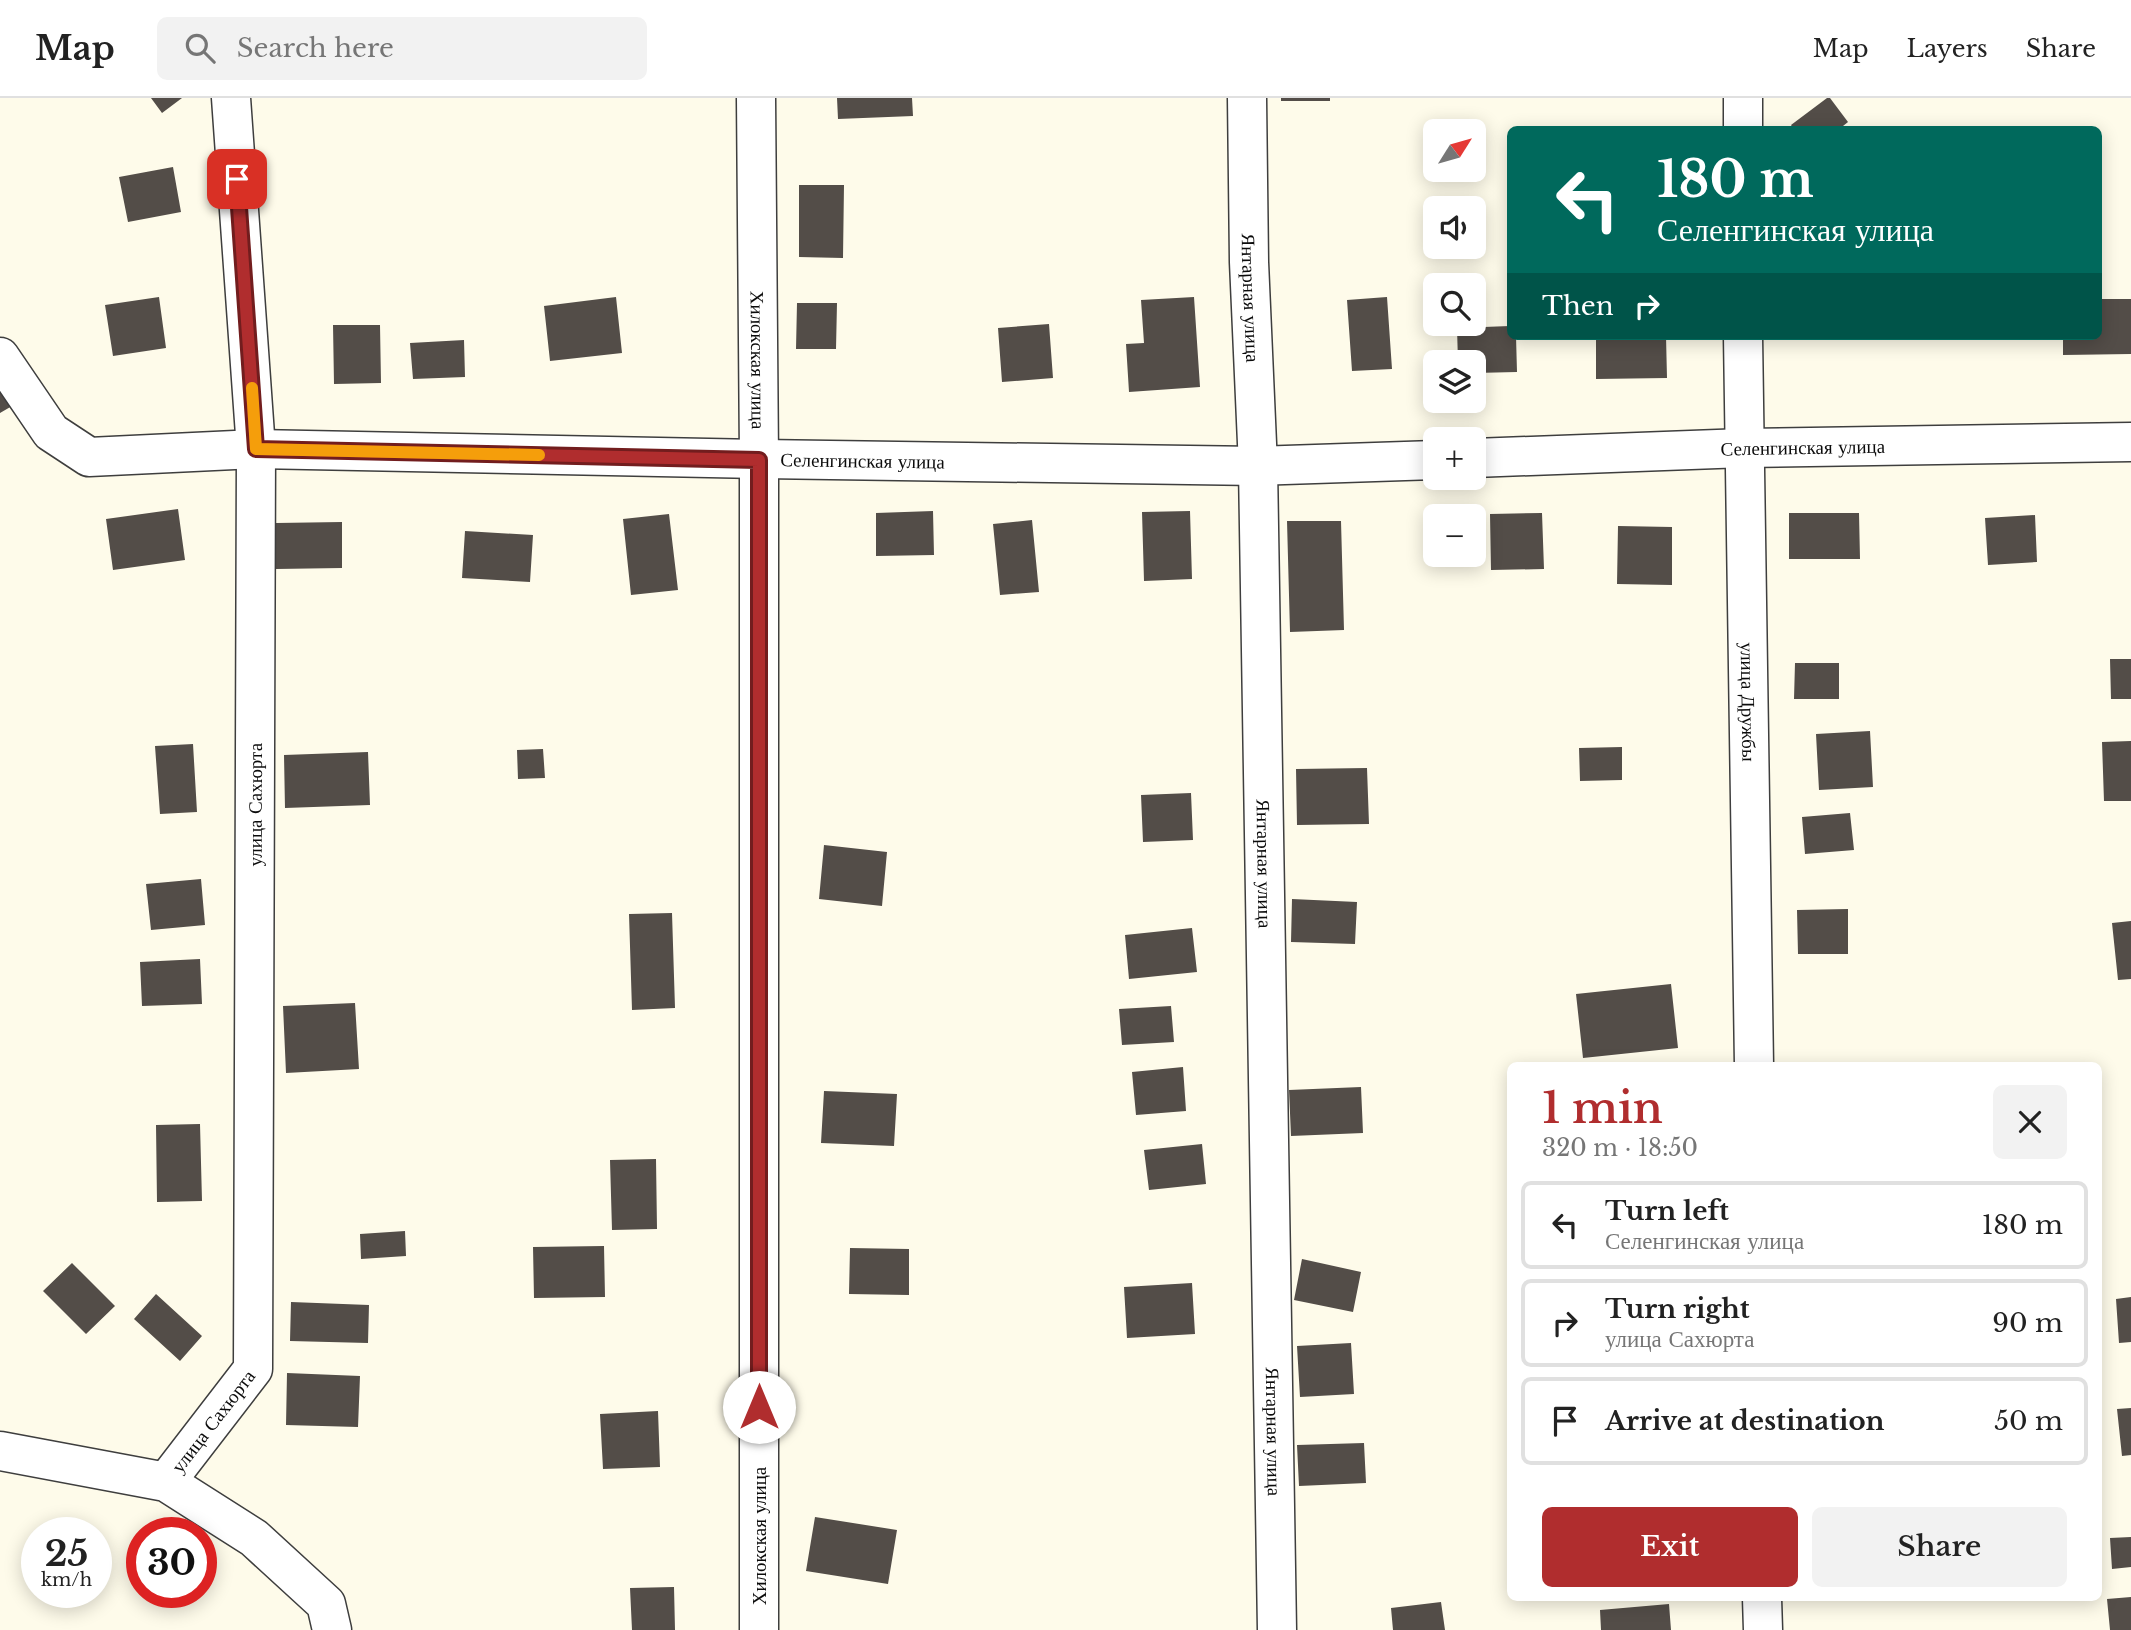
<!DOCTYPE html>
<meta charset="utf-8">
<style>
body{margin:0;font-family:"Libre Baskerville",serif;background:#f2f2f2;color:#222;height:100vh;display:flex;flex-direction:column;font-size:26px;white-space:nowrap}
*{box-sizing:border-box;margin:0}
p{font-size:23px;color:#767676}
.icon{flex:none;width:38px;height:38px;fill:none;stroke:currentColor;stroke-width:2;stroke-linecap:round;stroke-linejoin:round}
.map{position:relative;flex:1;overflow:hidden}
.side{position:absolute;left:1507px;top:964px;width:595px;height:539px;display:flex;flex-direction:column;background:#fff;border-radius:10px;box-shadow:0 4px 18px #0003}
.side>*{flex:none}
.hud{position:absolute;left:1507px;top:28px;width:595px;height:214px;border-radius:10px;box-shadow:0 4px 18px #0003;background:#00695c;color:#fff;overflow:hidden}
.needle{width:46px;rotate:53deg}
.controls{position:absolute;left:1423px;top:21px;display:grid;gap:14px}
.controls a{display:grid;place-items:center;width:63px;height:63px;border-radius:10px;background:#fff;box-shadow:0 4px 18px #0003;font-size:35px}
.speed{position:absolute;left:21px;top:1419px;display:flex;gap:14px;font-size:35px;font-weight:700;text-align:center}
.speed>*{display:grid;place-content:center;width:91px;height:91px;border-radius:50%;background:#fff;box-shadow:0 4px 18px #0003;line-height:1}
.speed small{font-size:18px;font-weight:400}
.speed .limit{border:10px solid #d22;background:#fff;color:#111}
.pin{position:absolute;display:grid;place-items:center;width:60px;height:60px;color:#fff;margin:-30px;border-radius:14px;box-shadow:0 4px 10px #0006}
.me{position:absolute;width:77px;margin:-38px;rotate:0deg;stroke-linejoin:round;filter:drop-shadow(0 0 5px #0008)}
.turn{display:flex;align-items:center;gap:24px;height:147px;padding:0 35px;font-size:32px}
.turn .icon{width:91px;height:91px;stroke-width:2.5}
.turn b{display:block;font-size:49px;line-height:60px}
.then{display:flex;align-items:center;height:66px;padding:0 35px;background:#0003;gap:14px;font-size:26px}
.round{display:grid;place-items:center;flex:none;width:74px;height:74px;border-radius:10px;background:#f2f2f2}
.head{display:flex;align-items:center;justify-content:space-between;height:119px;padding:0 35px}
h1{font-size:42px;font-weight:600;line-height:52px;color:#b02d2e}
.button{display:flex;gap:14px;margin-top:auto;padding:14px 35px}
.button a{flex:1;height:80px;border-radius:10px;background:#b02d2e;color:#fff;font-size:28px;font-weight:600;line-height:80px;text-align:center}
.button a+a{background:#f2f2f2;color:#222}
ul{padding:0;list-style:none}
li{display:flex;align-items:center;gap:21px;height:88px;margin:0 14px 10px;padding:0 21px;border:4px solid #e0e0e0;border-radius:10px}
li div{flex:1}
li b{display:block;font-size:26px}
li em{font-style:normal}
header{display:flex;align-items:center;gap:42px;box-sizing:border-box;height:98px;padding:0 35px;background:#fff;border-bottom:2px solid #e0e0e0}
header strong{font-size:33px}
nav{display:flex;gap:38px;margin-inline-start:auto;font-size:24px}
.search{width:490px;height:63px;background:#f2f2f2;display:flex;align-items:center;gap:18px;box-sizing:border-box;padding:0 24px;border-radius:10px;color:#767676;font-size:26px}
.map>svg:first-child{display:block}
</style>
<header>
<strong>Map</strong>
<div class="search"><svg class="icon" aria-label="search" viewBox="0 0 24 24"><circle cx="10" cy="10" r="6"/><path d="M15 15l6 6"/></svg>Search here</div>
<nav><a>Map</a><a>Layers</a><a>Share</a></nav>
</header>
<div class="map">
<svg width="2131" height="1532" viewBox="0 0 2131 1532">
<rect width="100%" height="100%" fill="#fefbea"/>
<path fill="#534d48" d="M151,0H182L162,15Z
M837,0H912L913,18L838,21Z
M1281,0H1330V3H1281Z
M1827,0H1830L1848,24L1838,32H1794L1791,27Z
M173,69L181,114L128,124L119,79Z
M799,87H844L843,160L799,159Z
M159,199L166,250L113,258L105,207Z
M616,199L622,255L550,263L544,208Z
M1194,199L1200,289L1129,294L1126,246L1144,245L1141,202Z
M1387,199L1392,271L1352,273L1347,202Z
M2098,201H2131V256L2063,257V238H2098Z
M797,205H837L836,251H796Z
M1049,226L1053,280L1002,284L998,230Z
M333,227H380L381,285L334,286Z
M1510,228V238H1516L1517,274L1474,275V264H1458L1457,230Z
M1596,238H1666L1667,280L1596,281Z
M464,242L465,279L413,281L410,245Z
M0,289L12,308L0,315Z
M178,411L185,462L113,472L106,421Z
M933,413L934,457L876,458V415Z
M1190,413L1192,481L1144,483L1142,414Z
M1542,415L1544,471L1491,472L1490,416Z
M1789,415H1859L1860,461H1789Z
M669,416L678,492L631,497L623,421Z
M2035,417L2037,464L1988,467L1985,420Z
M1032,422L1039,494L1000,497L993,426Z
M1287,423H1341L1344,532L1290,534Z
M342,424V470L276,471V425Z
M1618,428L1672,429V487L1617,486Z
M465,433L533,437L530,484L462,480Z
M2110,561H2131V601H2111Z
M1795,565H1839V601H1794Z
M1870,633L1873,689L1819,692L1816,636Z
M2131,643V703H2104L2102,644Z
M193,646L197,714L160,716L155,648Z
M1622,649V682L1580,683L1579,650Z
M543,651L545,680L518,681L517,652Z
M368,654L370,707L285,710L284,657Z
M1367,670L1369,726L1297,727L1296,671Z
M1191,695L1193,742L1143,744L1141,697Z
M1850,715L1854,752L1805,756L1802,719Z
M824,747L887,754L882,808L819,801Z
M201,781L205,827L151,832L146,786Z
M1292,801L1357,804L1355,846L1291,844Z
M1848,811V856H1798L1797,812Z
M672,815L675,910L632,912L629,816Z
M2131,823V881L2118,882L2112,825Z
M1192,830L1197,874L1129,881L1125,837Z
M200,861L202,906L142,908L140,864Z
M1671,886L1678,950L1583,960L1576,896Z
M355,905L359,971L286,975L283,908Z
M1171,908L1174,944L1122,947L1119,911Z
M1183,969L1186,1013L1136,1017L1132,974Z
M1361,989L1363,1035L1291,1038L1289,992Z
M824,993L897,996L894,1048L821,1045Z
M200,1026L202,1103L157,1104L156,1027Z
M1202,1046L1206,1086L1149,1092L1144,1052Z
M656,1061L657,1131L612,1132L610,1062Z
M405,1133L406,1158L361,1161L360,1136Z
M604,1148L605,1199L534,1200L533,1149Z
M850,1150L909,1151V1197L849,1196Z
M1302,1161L1361,1174L1353,1214L1294,1202Z
M72,1165L115,1208L86,1236L43,1193Z
M1192,1185L1195,1236L1127,1240L1124,1189Z
M156,1196L202,1238L180,1263L134,1221Z
M2131,1199V1244L2119,1245L2116,1201Z
M291,1204L369,1207L368,1245L290,1243Z
M1351,1245L1354,1296L1300,1299L1297,1248Z
M287,1275L360,1278L358,1329L286,1327Z
M2131,1310V1357L2122,1358L2117,1311Z
M658,1313L660,1369L603,1371L600,1316Z
M1364,1345L1366,1385L1299,1388L1297,1347Z
M815,1419L897,1432L888,1486L806,1473Z
M2131,1439V1469L2112,1471L2110,1440Z
M674,1489L675,1532H632L630,1490Z
M2131,1499V1532H2110L2107,1501Z
M1441,1504L1445,1532H1393L1391,1510Z
M1669,1506L1671,1532H1601L1600,1512Z"/>
<g fill="none" stroke-linecap="round" stroke-linejoin="round">
<g stroke="#3e3e3e" stroke-width="41">
<g id="minor">
<path id="s1" d="M756,0L759,361V1532"/>
<path id="s2" d="M1247,0L1249,164L1258,368L1277,1532"/>
<path d="M1743,0V32"/>
<path id="s3" d="M1743,238L1754,968"/>
<path id="s4" d="M0,259L51,334L89,359L256,351L759,361L1258,368L1435,362"/>
<path id="s5" d="M1474,360L1744,350L2131,344"/>
<path d="M0,1353L166,1384L254,1440L326,1506L332,1532"/>
<path id="s6" d="M166,1384L253,1271L256,351L231,0"/>
<path d="M1762,1500L1763,1532"/>
</g>
</g>
<use href="#minor" stroke="#fff" stroke-width="38"/>
</g>
<g fill="none" stroke-linecap="round" stroke-linejoin="round">
<g stroke="#721d1e" stroke-width="18">
<path id="route" d="M237,81L256,351L759,362V1309"/>
</g>
<use href="#route" stroke="#b02d2e" stroke-width="12"/>
<path stroke="#f59e0b" stroke-width="12" d="M252,290L256,351L539,357"/>
</g>
<g text-anchor="middle" stroke-width="7" stroke-linejoin="round" paint-order="stroke">
<g font-size="19" fill="#0b0b0b" stroke="#fff">
<text dy="7" stroke="none"><textPath href="#s2" startOffset="200">Янтарная улица</textPath></text>
<text dy="7" stroke="none"><textPath href="#s1" startOffset="262">Хилокская улица</textPath></text>
<text dy="7" stroke="none"><textPath href="#s5" startOffset="329">Селенгинская улица</textPath></text>
<text dy="7" stroke="none"><textPath href="#s4" startOffset="910">Селенгинская улица</textPath></text>
<text dy="7" stroke="none"><textPath href="#s3" startOffset="366">улица Дружбы</textPath></text>
<text dy="7" stroke="none"><textPath href="#s6" startOffset="707">улица Сахюрта</textPath></text>
<text dy="7" stroke="none"><textPath href="#s2" startOffset="766">Янтарная улица</textPath></text>
<text dy="7" stroke="none"><textPath href="#s6" startOffset="77">улица Сахюрта</textPath></text>
<text dy="7" stroke="none"><textPath href="#s2" startOffset="1334">Янтарная улица</textPath></text>
<text transform="translate(759 1438) rotate(-90)" y="7">Хилокская улица</text>
</g>
</g>
</svg>
<div class="controls">
<a><svg class="needle" viewBox="-14 -14 28 28"><path d="M0-13l5 13h-10z" fill="#e53935"/><path d="M0 13l5-13h-10z" fill="#767676"/></svg></a>
<a><svg class="icon" aria-label="sound" viewBox="0 0 24 24"><path d="M4 9h4l5-4v14l-5-4H4zM17 9q2 3 0 6"/></svg></a>
<a><svg class="icon" aria-label="search" viewBox="0 0 24 24"><circle cx="10" cy="10" r="6"/><path d="M15 15l6 6"/></svg></a>
<a><svg class="icon" aria-label="layers" viewBox="0 0 24 24"><path d="M12 4l9 5-9 5-9-5zM3 14l9 5 9-5"/></svg></a>
<a>+</a>
<a>−</a>
</div>
<div class="speed"><div>25<small>km/h</small></div><div class="limit">30</div></div>
<div class="pin" style="left:237px;top:81px;background:#d93025"><svg class="icon" aria-label="arrive" viewBox="0 0 24 24"><path d="M6 21V4h12l-3 4 3 4H6"/></svg></div>
<svg class="me" style="left:759px;top:1309px" viewBox="-20 -20 40 40"><circle r="19" fill="#fff"/><path d="M0-13L10 11 0 6-10 11z" fill="#b02d2e"/></svg>
<div class="hud">
<div class="turn"><svg class="icon" aria-label="left" viewBox="0 0 24 24"><path d="M17 20v-9H6M10 6l-5 5 5 5"/></svg><div><b>180 m</b>Селенгинская улица</div></div>
<div class="then">Then<svg class="icon" aria-label="right" viewBox="0 0 24 24"><path d="M7 20v-9h11M14 6l5 5-5 5"/></svg></div>
</div>
<section class="side">
<div class="head"><div><h1>1 min</h1><p>320 m · 18:50</p></div><a class="round"><svg class="icon" aria-label="close" viewBox="0 0 24 24"><path d="M6 6l12 12M18 6L6 18"/></svg></a></div>
<ul>
<li><svg class="icon" aria-label="left" viewBox="0 0 24 24"><path d="M17 20v-9H6M10 6l-5 5 5 5"/></svg><div><b>Turn left</b><p>Селенгинская улица</p></div><em>180 m</em></li>
<li><svg class="icon" aria-label="right" viewBox="0 0 24 24"><path d="M7 20v-9h11M14 6l5 5-5 5"/></svg><div><b>Turn right</b><p>улица Сахюрта</p></div><em>90 m</em></li>
<li><svg class="icon" aria-label="arrive" viewBox="0 0 24 24"><path d="M6 21V4h12l-3 4 3 4H6"/></svg><div><b>Arrive at destination</b></div><em>50 m</em></li>
</ul>
<div class="button"><a>Exit</a><a>Share</a></div>
</section>
</div>
